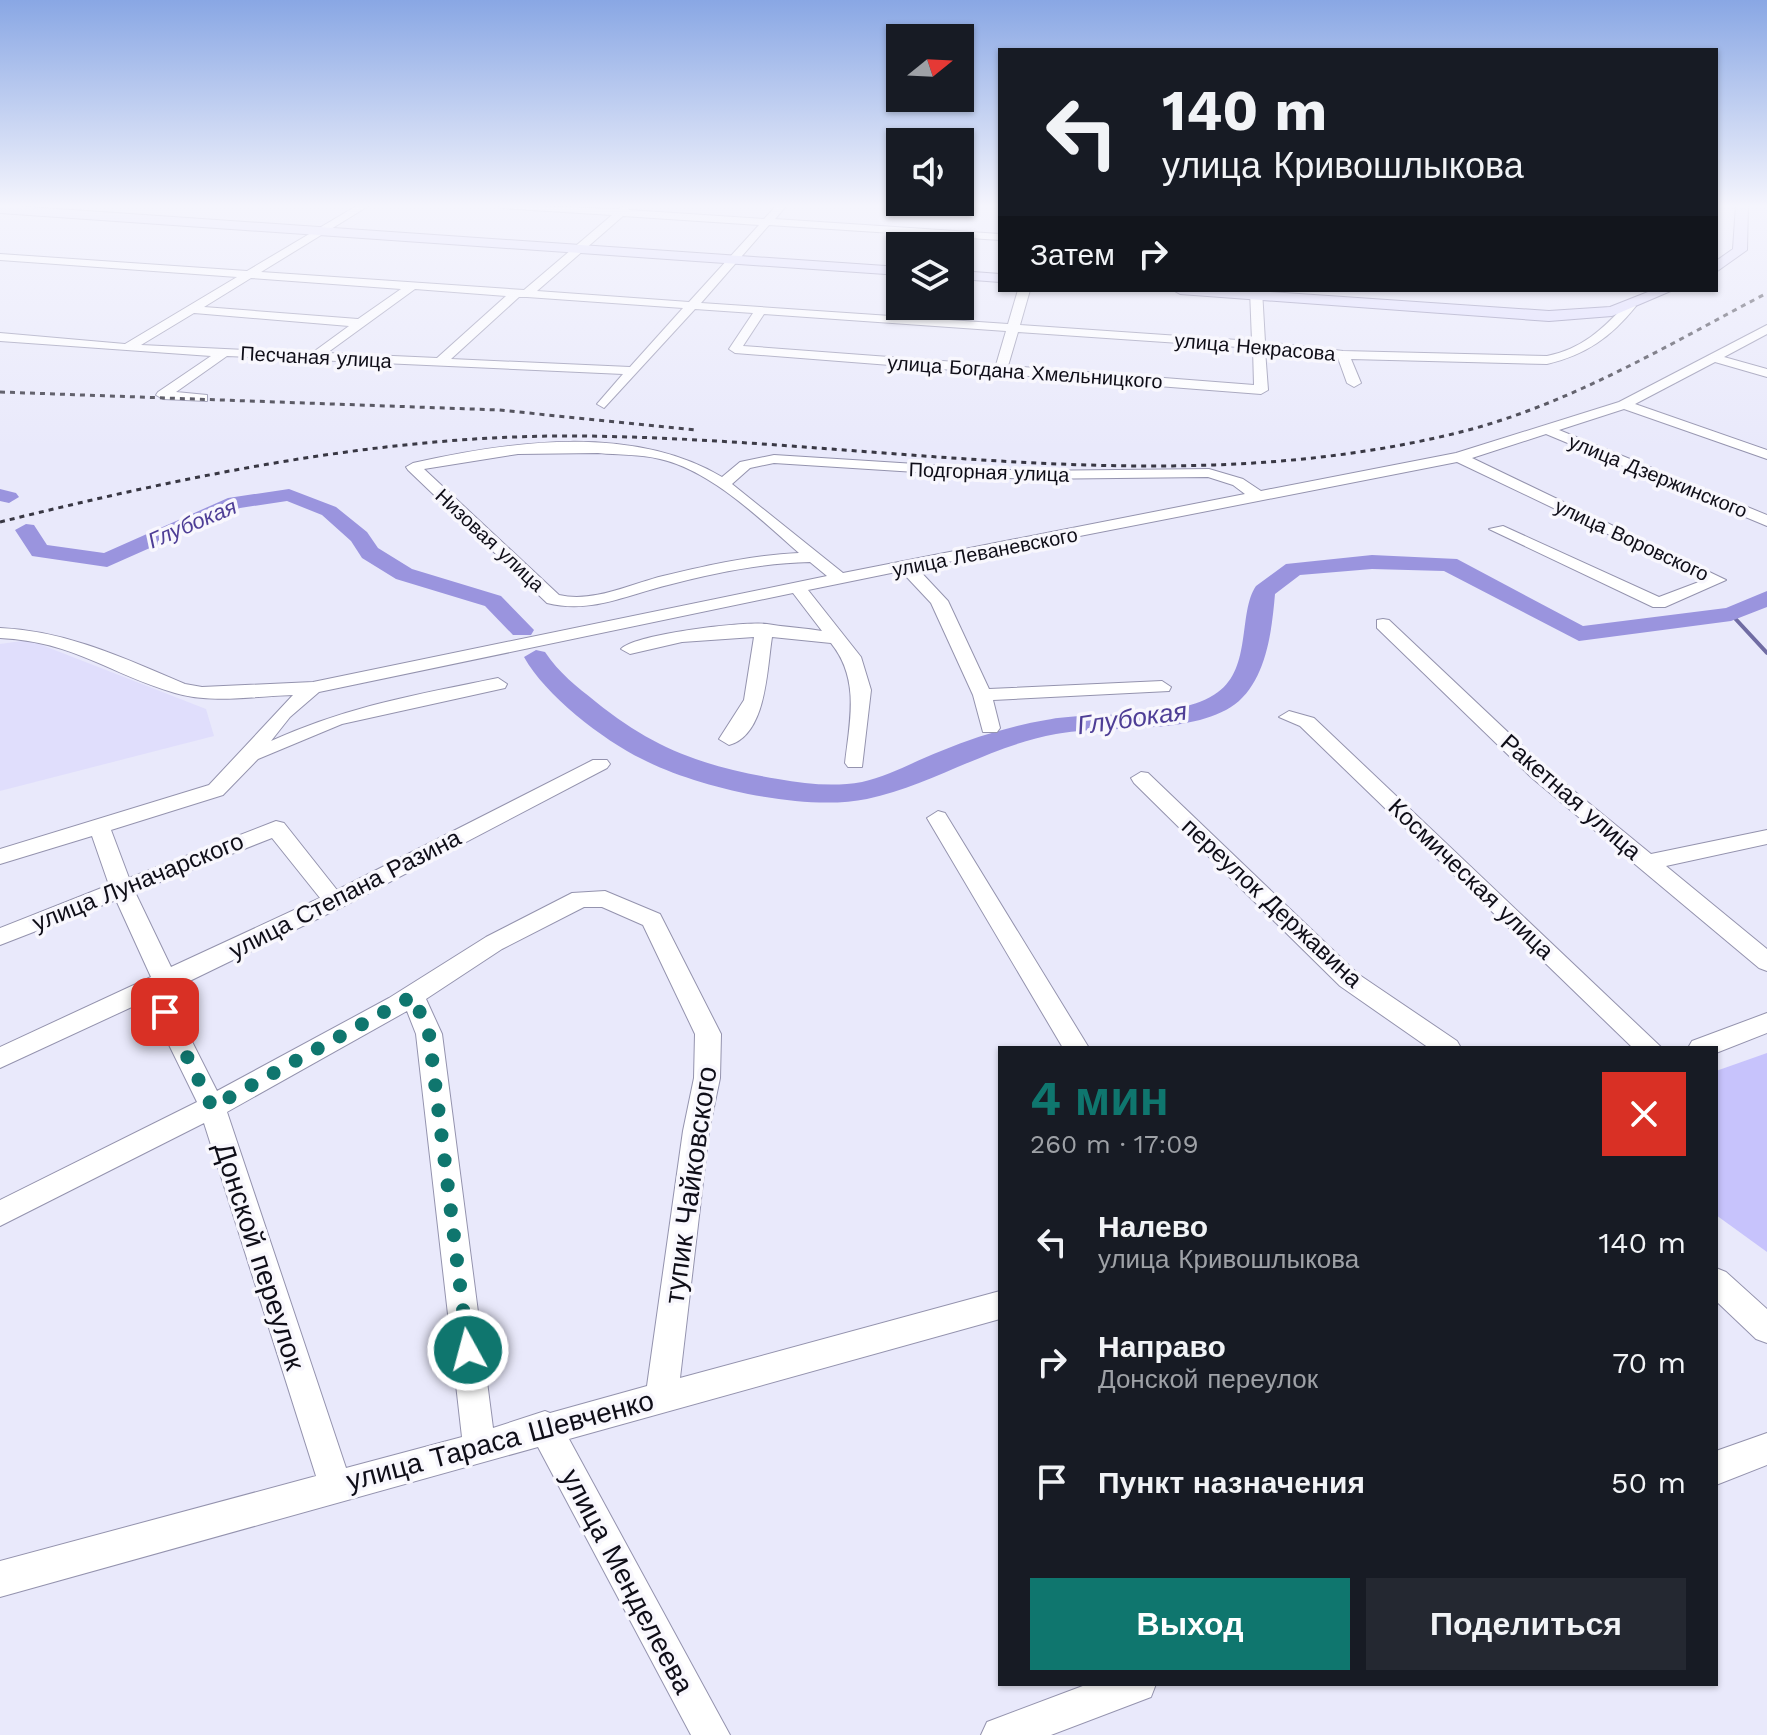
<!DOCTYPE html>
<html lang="ru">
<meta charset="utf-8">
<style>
body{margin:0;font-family:"Work Sans",sans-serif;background:#242831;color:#f1f3f6;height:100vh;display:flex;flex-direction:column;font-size:30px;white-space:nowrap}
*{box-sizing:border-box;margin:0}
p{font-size:26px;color:#9ea1a6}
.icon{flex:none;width:44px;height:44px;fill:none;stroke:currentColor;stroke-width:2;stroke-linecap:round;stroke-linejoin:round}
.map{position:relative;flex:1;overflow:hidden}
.sheet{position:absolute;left:998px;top:1046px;width:720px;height:640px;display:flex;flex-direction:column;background:#171b24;border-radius:0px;box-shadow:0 2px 6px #0004}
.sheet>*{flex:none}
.top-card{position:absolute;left:998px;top:48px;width:720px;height:244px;border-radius:0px;box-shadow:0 2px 6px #0004;background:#171b24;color:#f1f3f6;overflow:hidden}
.needle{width:52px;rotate:72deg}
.tools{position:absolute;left:886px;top:24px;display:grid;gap:16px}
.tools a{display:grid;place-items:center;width:88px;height:88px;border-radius:0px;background:#171b24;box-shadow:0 2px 6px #0004;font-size:40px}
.pin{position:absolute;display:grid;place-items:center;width:68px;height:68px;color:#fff;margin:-34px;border-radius:16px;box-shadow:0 4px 12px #0006}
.me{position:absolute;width:88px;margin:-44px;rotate:353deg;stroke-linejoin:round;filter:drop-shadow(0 0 6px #0008)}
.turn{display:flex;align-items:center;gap:28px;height:168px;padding:0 32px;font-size:36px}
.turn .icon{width:104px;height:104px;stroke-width:2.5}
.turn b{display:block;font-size:56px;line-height:68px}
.then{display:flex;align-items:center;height:76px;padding:0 32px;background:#0003;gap:16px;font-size:30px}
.round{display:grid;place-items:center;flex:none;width:84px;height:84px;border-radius:0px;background:#242831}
.summary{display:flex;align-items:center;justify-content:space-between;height:136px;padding:0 32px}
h1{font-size:48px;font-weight:700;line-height:60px;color:#0f766e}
.action{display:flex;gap:16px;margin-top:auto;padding:16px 32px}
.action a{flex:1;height:92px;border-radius:0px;background:#0f766e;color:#fff;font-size:32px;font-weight:700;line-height:92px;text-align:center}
.action a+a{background:#242831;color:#f1f3f6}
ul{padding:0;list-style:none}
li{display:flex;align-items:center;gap:24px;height:120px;padding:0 32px}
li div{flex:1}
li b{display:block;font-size:30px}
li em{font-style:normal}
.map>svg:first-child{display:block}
</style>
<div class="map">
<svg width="1767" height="1735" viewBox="0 0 1767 1735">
<rect width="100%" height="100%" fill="#e9e9fb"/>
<path fill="#e0defc" d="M29,640L206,709L214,736L0,791V644Z"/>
<path fill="#c7c3fc" d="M1767,1053V1252L1716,1215V1071Z"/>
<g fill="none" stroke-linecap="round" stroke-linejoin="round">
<path stroke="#706ca3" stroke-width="4" d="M1731,614L1767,653"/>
<path fill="#9a94de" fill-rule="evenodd" d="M0,489L16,493L19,497L9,503L0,501Z
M289,489L336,507L367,532L378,548L412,569L501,596L534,630L531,635H513L485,606L396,579L362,558L351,541L322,515L287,501L240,508L107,567L32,556L15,530L26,524L34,525L47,545L104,553L228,498Z
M1372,555L1457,559L1583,626L1726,608L1767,591V607L1731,621L1579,641L1444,571L1372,569L1300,575L1275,594C1272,629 1267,676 1239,701C1197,737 1108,724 1056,734C989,746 932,785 867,799C805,812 698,788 642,759C603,740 545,695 524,657L536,650L545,652C559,673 576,686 596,702C654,749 705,767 778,779C806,784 834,787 862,782C889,776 915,761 941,751C975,737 1010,726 1046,720C1095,710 1177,722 1218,692C1252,668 1238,612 1256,586L1286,564Z"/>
<g stroke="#9493ae" stroke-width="2">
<path id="minor" d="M358,205H370L261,272L524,290L612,215L502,208L497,205L618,209L626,205L629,210L764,219L777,205H787L775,219L1000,234V240L769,225L701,303L1008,324L1018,290H1030L1020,325L1252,341L1250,290H1262L1265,342L1343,351L1547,356C1582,349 1603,329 1626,304L1636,306C1611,337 1586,355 1547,364L1351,359L1361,383L1354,387L1347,383L1338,358L1265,350L1268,390L1261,394L735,353L729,349L753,313L695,309L604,408L597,404L623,374L227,356L176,392L207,395V401L163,399L156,395L158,392L211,356L0,341V333L125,344L237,277L0,260V254L247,271ZM623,216L759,225L689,302L537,291ZM251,278L401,289L358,319L204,307ZM415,289L506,296L437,358L327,353ZM519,297H527L683,308L630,367L451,359ZM194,313L349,326L312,353L141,345ZM764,314L1006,331L996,365L743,346ZM1018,332L1253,348L1254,385L1008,366Z
M1767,325V334L1724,357L1767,369V377L1715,362L1635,404L1767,450V459L1624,409L1559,430L1767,515V526L1546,434L1472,458L1726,580L1665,607H1653L1489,529L1503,526L1659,597L1704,580L1457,462L917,568L948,601L989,689L1162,681L1171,687L1169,691L993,700L1000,728L997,732H983L973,695L931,603L901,571L808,590L861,657L871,690L862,767H848L845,763C850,720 860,679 831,643L772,637C767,667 767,735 729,745L719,739L744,700L754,637L682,642L630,654L621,649C635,634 745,621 767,624C784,627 804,628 822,631L793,593L319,692L290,717L271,741C349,706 415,695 498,678L507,684L505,688L342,724L258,759L223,795L111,830L129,878L276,821L284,823L337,890L593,760H607L610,764L607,768L342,907L167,992L217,1091L389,998L486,937L572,893L605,891L660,914L721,1034L720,1078L709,1131L680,1378L1000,1291V1319L569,1439L730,1735H691L538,1447L0,1597V1561L316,1476L204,1123L0,1226V1200L197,1102L147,1000L0,1068V1047L151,977L116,900L0,945V928L109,885L92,836L0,864V849L209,785L293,695C255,696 212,704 175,693C109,674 76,642 0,638V628C67,631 124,658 185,684L202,687L313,682L827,576L810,562C762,563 715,573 668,585C626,595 591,614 547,603L408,470L406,467L413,463C511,441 632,424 722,477L740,462L774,455L1026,471L1209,469L1243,479L1261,491L1456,453L1619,402ZM598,453C618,455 640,454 660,459C712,471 760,519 799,553C753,555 708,565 663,576C630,584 594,603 559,595L424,469L518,454ZM774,463L1026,479L1208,477L1233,485L1245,494L843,573L732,484L750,468ZM272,838L320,898L171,967L135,892ZM584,907H602L643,925L695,1034L694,1078L683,1131L647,1386L550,1413L545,1411L493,1428L442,1034L426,999L502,949ZM407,1011L416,1034L462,1437L346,1468L227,1112Z
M1383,619L1389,620L1546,768L1651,854L1767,830V844L1666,866L1767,949V971L1759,968L1532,778L1377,628V620Z
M1289,711L1314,718L1662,1048H1633L1300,726L1279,717Z
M1141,772L1148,773L1358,974L1457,1041L1461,1048H1429L1340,986L1134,783L1131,778Z
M938,811L945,813L1089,1048H1063L927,818Z
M1767,1013V1033L1716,1053V1048H1688L1692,1041Z
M1716,1268L1726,1272L1767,1309V1343L1756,1339L1716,1301Z
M1767,1433V1465L1716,1485V1451Z
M1088,1684H1156L1151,1697L1051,1735H981L987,1722Z"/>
</g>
<g stroke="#8986ac" stroke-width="2">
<path id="major" d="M0,205L900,267V275L0,213Z
M1736,205H1748L1747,250L1716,272V261L1733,249Z
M960,271L1000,274V282L960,279Z
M1173,290H1242L1549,311L1610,307L1653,290H1673L1612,316L1549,321L1180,294Z"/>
</g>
<use href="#minor" fill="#fff" fill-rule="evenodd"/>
<use href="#major" fill="#dfddfd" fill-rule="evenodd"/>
<path stroke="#383743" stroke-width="3" stroke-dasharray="5 5" stroke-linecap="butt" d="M0,392L499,410L695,430
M0,522C191,475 385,434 583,436C870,439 1160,502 1444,436C1561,410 1662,348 1767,293"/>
</g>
<linearGradient id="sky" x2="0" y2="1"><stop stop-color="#89a7e4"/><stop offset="0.46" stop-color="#f5f5fd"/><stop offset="1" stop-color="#f5f5fd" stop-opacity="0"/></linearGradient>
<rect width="1767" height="448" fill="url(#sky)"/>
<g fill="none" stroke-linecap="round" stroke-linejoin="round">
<path stroke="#0f766e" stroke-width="14" stroke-dasharray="0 25.2" d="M165,1012L212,1107L413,996L429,1034L468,1350"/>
</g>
<g text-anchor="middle" stroke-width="7" stroke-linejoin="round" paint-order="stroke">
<g font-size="20" fill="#0f0e18" stroke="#f8f7fd">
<text transform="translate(1255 347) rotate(5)" y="7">улица Некрасова</text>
<text transform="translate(316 357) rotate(3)" y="7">Песчаная улица</text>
<text transform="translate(1025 372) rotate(4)" y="7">улица Богдана Хмельницкого</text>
<text transform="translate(989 472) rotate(2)" y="7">Подгорная улица</text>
<text transform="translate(1658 476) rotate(22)" y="7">улица Дзержинского</text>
<text transform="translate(490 540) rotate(43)" y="7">Низовая улица</text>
<text transform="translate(1632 540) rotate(25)" y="7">улица Воровского</text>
<text transform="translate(985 552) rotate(-11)" y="7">улица Леваневского</text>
</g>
<g font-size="22" font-style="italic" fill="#4e3e96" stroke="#f8f7fd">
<text transform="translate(192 523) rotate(-23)" y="8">Глубокая</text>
</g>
<g font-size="24" fill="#0f0e18" stroke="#f8f7fd">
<text transform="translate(1571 797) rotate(41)" y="8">Ракетная улица</text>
<text transform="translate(1471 879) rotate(44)" y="8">Космическая улица</text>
<text transform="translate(138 882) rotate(-22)" y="8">улица Луначарского</text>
<text transform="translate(345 894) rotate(-27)" y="8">улица Степана Разина</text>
<text transform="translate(1272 903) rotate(43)" y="8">переулок Державина</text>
</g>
<g font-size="26" font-style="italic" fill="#4e3e96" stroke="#f8f7fd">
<text transform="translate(1132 718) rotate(-8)" y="9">Глубокая</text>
</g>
<g font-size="28" fill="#0f0e18" stroke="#f8f7fd">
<text transform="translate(690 1185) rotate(-82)" y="10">тупик Чайковского</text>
<text transform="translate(260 1256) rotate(72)" y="10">Донской переулок</text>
<text transform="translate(500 1440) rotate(-15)" y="10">улица Тараса Шевченко</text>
<text transform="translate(628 1581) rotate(62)" y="10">улица Менделеева</text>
</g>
</g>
</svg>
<div class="tools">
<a><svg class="needle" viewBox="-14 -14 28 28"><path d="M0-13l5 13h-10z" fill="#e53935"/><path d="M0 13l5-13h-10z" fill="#9ea1a6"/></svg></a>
<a><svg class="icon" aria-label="sound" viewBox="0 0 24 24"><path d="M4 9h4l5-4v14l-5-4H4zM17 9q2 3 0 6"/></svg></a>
<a><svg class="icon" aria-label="layers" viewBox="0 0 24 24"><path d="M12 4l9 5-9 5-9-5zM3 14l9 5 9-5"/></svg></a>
</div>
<div class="pin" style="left:165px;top:1012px;background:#d93025"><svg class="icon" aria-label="arrive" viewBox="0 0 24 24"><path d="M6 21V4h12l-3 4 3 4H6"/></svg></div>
<svg class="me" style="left:468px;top:1350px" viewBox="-20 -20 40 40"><circle r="17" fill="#0f766e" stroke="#fff" stroke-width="3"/><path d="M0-11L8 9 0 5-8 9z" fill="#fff"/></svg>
<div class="top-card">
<div class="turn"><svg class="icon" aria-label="left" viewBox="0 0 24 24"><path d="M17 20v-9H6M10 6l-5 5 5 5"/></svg><div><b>140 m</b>улица Кривошлыкова</div></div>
<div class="then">Затем<svg class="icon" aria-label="right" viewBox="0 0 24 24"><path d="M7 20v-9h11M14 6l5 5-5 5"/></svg></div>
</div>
<section class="sheet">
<div class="summary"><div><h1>4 мин</h1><p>260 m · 17:09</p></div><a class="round" style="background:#d93025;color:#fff"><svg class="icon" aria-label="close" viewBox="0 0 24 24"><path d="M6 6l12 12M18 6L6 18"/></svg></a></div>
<ul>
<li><svg class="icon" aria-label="left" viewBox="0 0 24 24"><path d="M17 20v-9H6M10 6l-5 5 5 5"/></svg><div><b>Налево</b><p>улица Кривошлыкова</p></div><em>140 m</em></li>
<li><svg class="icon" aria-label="right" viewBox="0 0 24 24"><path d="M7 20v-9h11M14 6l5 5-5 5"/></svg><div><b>Направо</b><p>Донской переулок</p></div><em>70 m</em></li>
<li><svg class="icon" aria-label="arrive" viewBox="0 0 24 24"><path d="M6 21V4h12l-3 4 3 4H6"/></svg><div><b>Пункт назначения</b></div><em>50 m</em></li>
</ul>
<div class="action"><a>Выход</a><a>Поделиться</a></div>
</section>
</div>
